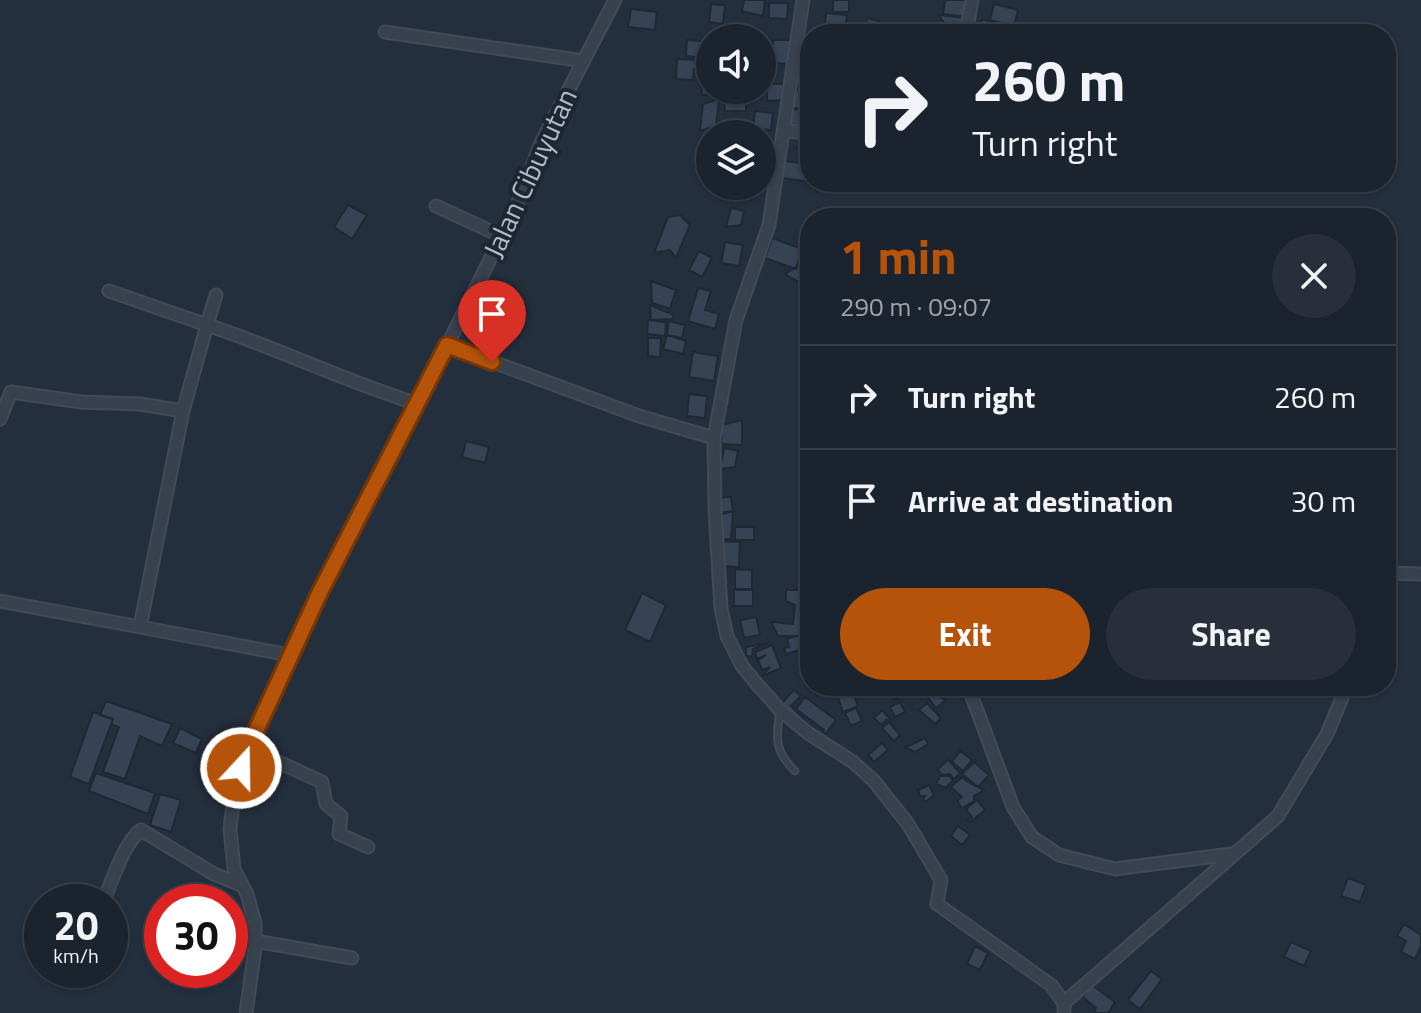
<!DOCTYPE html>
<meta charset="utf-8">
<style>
body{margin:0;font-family:"Titillium Web",sans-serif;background:#282f3a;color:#f1f3f6;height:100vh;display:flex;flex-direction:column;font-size:30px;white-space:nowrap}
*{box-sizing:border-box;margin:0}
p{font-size:26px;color:#a0a4aa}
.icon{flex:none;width:44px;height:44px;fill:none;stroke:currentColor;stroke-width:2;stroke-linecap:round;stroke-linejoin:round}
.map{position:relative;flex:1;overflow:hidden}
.details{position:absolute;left:800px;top:208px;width:596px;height:488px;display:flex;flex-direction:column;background:#1b232e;border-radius:32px;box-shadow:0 2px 6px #0004,0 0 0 2px #39404a}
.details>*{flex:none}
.guide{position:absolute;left:800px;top:24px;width:596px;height:168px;border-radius:32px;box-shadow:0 2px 6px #0004,0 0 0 2px #39404a;background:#1b232e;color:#f1f3f6;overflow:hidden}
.tools{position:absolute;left:696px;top:24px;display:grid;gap:16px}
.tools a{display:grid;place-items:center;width:80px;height:80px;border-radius:50%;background:#1b232e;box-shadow:0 2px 6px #0004,0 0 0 2px #39404a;font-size:40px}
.speed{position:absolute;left:24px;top:884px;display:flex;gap:16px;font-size:40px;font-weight:700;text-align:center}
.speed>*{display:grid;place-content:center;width:104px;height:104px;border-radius:50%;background:#1b232e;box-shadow:0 2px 6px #0004,0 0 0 2px #39404a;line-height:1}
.speed small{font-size:20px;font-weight:400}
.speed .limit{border:12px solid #d22;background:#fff;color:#111}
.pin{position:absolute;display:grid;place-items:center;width:68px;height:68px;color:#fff;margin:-82px -34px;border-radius:50% 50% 50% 0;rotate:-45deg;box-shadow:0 0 8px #0007}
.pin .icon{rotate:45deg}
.me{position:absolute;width:88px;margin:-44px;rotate:21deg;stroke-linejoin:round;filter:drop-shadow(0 0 6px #0008)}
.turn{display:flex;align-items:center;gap:28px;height:168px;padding:0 40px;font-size:36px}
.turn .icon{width:104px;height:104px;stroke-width:2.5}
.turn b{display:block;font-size:56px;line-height:68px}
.round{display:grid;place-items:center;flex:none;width:84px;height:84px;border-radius:42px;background:#282f3a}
.overview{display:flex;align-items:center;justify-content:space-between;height:136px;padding:0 40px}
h1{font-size:48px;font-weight:700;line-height:60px;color:#b45309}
.button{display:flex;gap:16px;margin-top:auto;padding:16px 40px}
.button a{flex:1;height:92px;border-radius:48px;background:#b45309;color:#fff;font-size:32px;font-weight:700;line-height:92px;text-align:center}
.button a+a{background:#282f3a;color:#f1f3f6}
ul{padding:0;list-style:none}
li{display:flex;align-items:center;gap:24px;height:104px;padding:0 40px;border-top:2px solid #39404a}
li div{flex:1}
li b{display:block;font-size:30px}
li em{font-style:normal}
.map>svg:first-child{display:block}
</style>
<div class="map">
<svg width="1421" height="1013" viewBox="0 0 1421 1013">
<rect width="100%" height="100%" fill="#242f3e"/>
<path fill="#364354" stroke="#1f2835" stroke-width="2" d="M744,0H765L763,16L742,11Z
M833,0H849V12H833Z
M945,0H969L967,17L943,14Z
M769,3H788L787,19L769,18Z
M711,4L725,5L723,24L709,22Z
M994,4L1018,10L1014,26L990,20Z
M631,9L657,12L655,30L628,27Z
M826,13L847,15L845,33L824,31Z
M939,15L966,18L964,34H931V30L940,31L944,23Z
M867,18L879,21L880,34H865Z
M982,19L1014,30L1012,34H977Z
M735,23L751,26L749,38H732Z
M687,40L710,42V59L686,56Z
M762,40H770L769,64L762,63Z
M773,40H791L790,64L772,63Z
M677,59L702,60L701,69H694L693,80L676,79Z
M701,74H710V90H725L726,94L702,95Z
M767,84H786L787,100L767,101Z
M729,90H750V96H729Z
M793,90L810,91V108H793Z
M724,98H746V111H725Z
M719,99L716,126L700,131L703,104Z
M790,109L810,110V131L788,129Z
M755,111L773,113L771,130L753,128Z
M803,138L810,139V159L801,158L803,149L797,148Z
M762,142H778V159H762Z
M785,161L810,164V182L782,178Z
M348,205L367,215L352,239L334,227Z
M731,208L744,211L741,225L726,227Z
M680,215L690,225L676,258L670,250L654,253L668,217Z
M772,238L802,249L796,269L765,258Z
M725,242L743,245L739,266L721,263Z
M699,251L712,258L702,277L689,270Z
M803,263L810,267V270L802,284L785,274Z
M651,281L676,290L670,309L652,303Z
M698,288L711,291L705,310L719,314L715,329L688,321Z
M650,305L674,315L672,319L651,320Z
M648,320L666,322L665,336L647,334Z
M669,321L685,325L682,338L667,335Z
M667,335L686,341L683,354L663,349Z
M648,338H661L660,357L648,356Z
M693,352L718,356L714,381L689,377Z
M689,394L707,396L705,418L687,416Z
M742,420V445L721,444L722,425Z
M466,441L489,447L485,463L462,457Z
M724,448L738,451L735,467L720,469Z
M731,497L733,511L718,513L717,498Z
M733,511L731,539H719V515Z
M735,527H754V540H735Z
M720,541L740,542L739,567L721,566Z
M735,569L752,570V589H735Z
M734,590H753V606H734Z
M786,590H807V636H778L771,622L793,624L795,605L786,601Z
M642,593L666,605L650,642L625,630Z
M756,617L760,635L744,638L740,620Z
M800,635L806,648L786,654L784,648L789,647L787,639Z
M768,643L753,649L752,657L746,656V647Z
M772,645L781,668L762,676L770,667L762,670L758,660L766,655L757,659L755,652Z
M887,686H900L904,695L894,700Z
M936,686L941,689L938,696L946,700L936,708L925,694Z
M794,690L801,696L791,706L803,718L802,724L781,704Z
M853,693L858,706L843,712L838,698Z
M805,697L836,720L826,733H822L824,730L796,709Z
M106,701L172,724L162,746L140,736L125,779L103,772L119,727L111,724L113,719L100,715Z
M900,702L905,712L895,717L890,707Z
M927,703L941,718L935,724L919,710Z
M856,708L862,721L851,726L845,713Z
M882,710L892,721L886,720L881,725L874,718Z
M93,712L113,719L89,784L70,777Z
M889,722L900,735L894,741L882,728Z
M180,728L202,739L196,753L173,743Z
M925,738L928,744L915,752L906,747Z
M882,743L888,750L874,762L868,755Z
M960,751L972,760L963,771L952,762Z
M948,760L960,773L954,779L950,774L943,775L937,770Z
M974,762L989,775L978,787L962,774Z
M96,773L155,793L148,814L89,791Z
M940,776H949L953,780L946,788L936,784Z
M962,777L968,782L984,790L974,796V801L962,808L957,801L962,797L951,787Z
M929,785L934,795L926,802L923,798L925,796H920L918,790Z
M160,794L181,800L171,832L150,825Z
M977,800L985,810L970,822L967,821L972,817L966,809Z
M958,826L970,835L962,845L951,836Z
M1348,878L1366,885L1360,902L1341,896Z
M1404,924L1421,935V946L1415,959L1401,952L1406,941L1397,936Z
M1291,942L1311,951L1304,966L1284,957Z
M975,946L988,953L980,970L967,964Z
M1151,971L1162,979L1140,1009L1128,1000Z
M1092,985L1115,1002L1108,1013H1094L1096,1008L1083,997Z"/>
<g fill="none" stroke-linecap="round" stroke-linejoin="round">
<g stroke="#414a57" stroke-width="9">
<path id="service" d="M780,711C776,738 774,751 795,771"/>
</g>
<g stroke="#414a57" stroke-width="15">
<path id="minor" d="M803,0L769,225L736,320L714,438L715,510L721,608L727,636L742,666L756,683L780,710L808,733L853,762L874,781L908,824L941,880L937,904L1051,985L1064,1003V1013
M385,32L584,61
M966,34L972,0
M784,130L810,134
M436,206L501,236
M109,291L207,325L216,295
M447,345L639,416L714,438
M0,419L11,392L81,402L140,404L183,411
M1386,573L1421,574
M0,601L140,627
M290,655L140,627L183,411L207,325C278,348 346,382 418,404
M968,686L1013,807L1032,837L1059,855L1115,869L1231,854
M248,748L322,782L326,804L341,816L339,834L368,847
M103,902C112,882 124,842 141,830L214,874L241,885
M255,941L352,958
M1064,1003L1278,816L1327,734L1347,686
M246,1013L255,948V923L247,894L234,869L230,829L235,788L248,748L320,592L418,404L517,205L541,143L615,0"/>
</g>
<use href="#service" stroke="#38414e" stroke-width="5"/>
<use href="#minor" stroke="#38414e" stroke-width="11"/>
</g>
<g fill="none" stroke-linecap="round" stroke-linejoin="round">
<g stroke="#753606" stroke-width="20">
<path id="route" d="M241,768L248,748L320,592L447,345L492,362"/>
</g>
<use href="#route" stroke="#b45309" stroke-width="14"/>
</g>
<g text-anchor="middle" stroke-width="8" stroke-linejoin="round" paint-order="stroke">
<g font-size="28" fill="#b4bcc9" stroke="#1d2633">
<text transform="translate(530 173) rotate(-65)" y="10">Jalan Cibuyutan</text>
</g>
</g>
</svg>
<div class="tools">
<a><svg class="icon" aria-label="sound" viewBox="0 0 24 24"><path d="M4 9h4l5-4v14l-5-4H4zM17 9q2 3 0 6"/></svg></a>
<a><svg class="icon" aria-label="layers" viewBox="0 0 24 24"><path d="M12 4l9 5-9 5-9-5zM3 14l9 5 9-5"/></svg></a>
</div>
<div class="speed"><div>20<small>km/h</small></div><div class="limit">30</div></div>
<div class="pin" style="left:492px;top:362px;background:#d93025"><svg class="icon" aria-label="arrive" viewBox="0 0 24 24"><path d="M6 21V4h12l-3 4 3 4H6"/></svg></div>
<svg class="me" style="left:241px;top:768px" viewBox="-20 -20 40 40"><circle r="17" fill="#b45309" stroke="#fff" stroke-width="3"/><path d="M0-11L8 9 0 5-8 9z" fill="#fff"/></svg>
<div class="guide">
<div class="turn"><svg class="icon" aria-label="right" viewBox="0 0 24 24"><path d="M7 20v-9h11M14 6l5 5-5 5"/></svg><div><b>260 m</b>Turn right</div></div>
</div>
<section class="details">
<div class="overview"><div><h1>1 min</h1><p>290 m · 09:07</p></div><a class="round"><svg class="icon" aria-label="close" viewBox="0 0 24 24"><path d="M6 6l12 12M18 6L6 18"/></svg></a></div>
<ul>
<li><svg class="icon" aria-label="right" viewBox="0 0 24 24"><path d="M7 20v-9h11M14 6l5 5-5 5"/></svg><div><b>Turn right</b></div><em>260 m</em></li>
<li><svg class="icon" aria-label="arrive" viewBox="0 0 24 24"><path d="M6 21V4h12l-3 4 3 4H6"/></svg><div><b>Arrive at destination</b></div><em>30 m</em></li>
</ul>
<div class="button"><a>Exit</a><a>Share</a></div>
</section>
</div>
